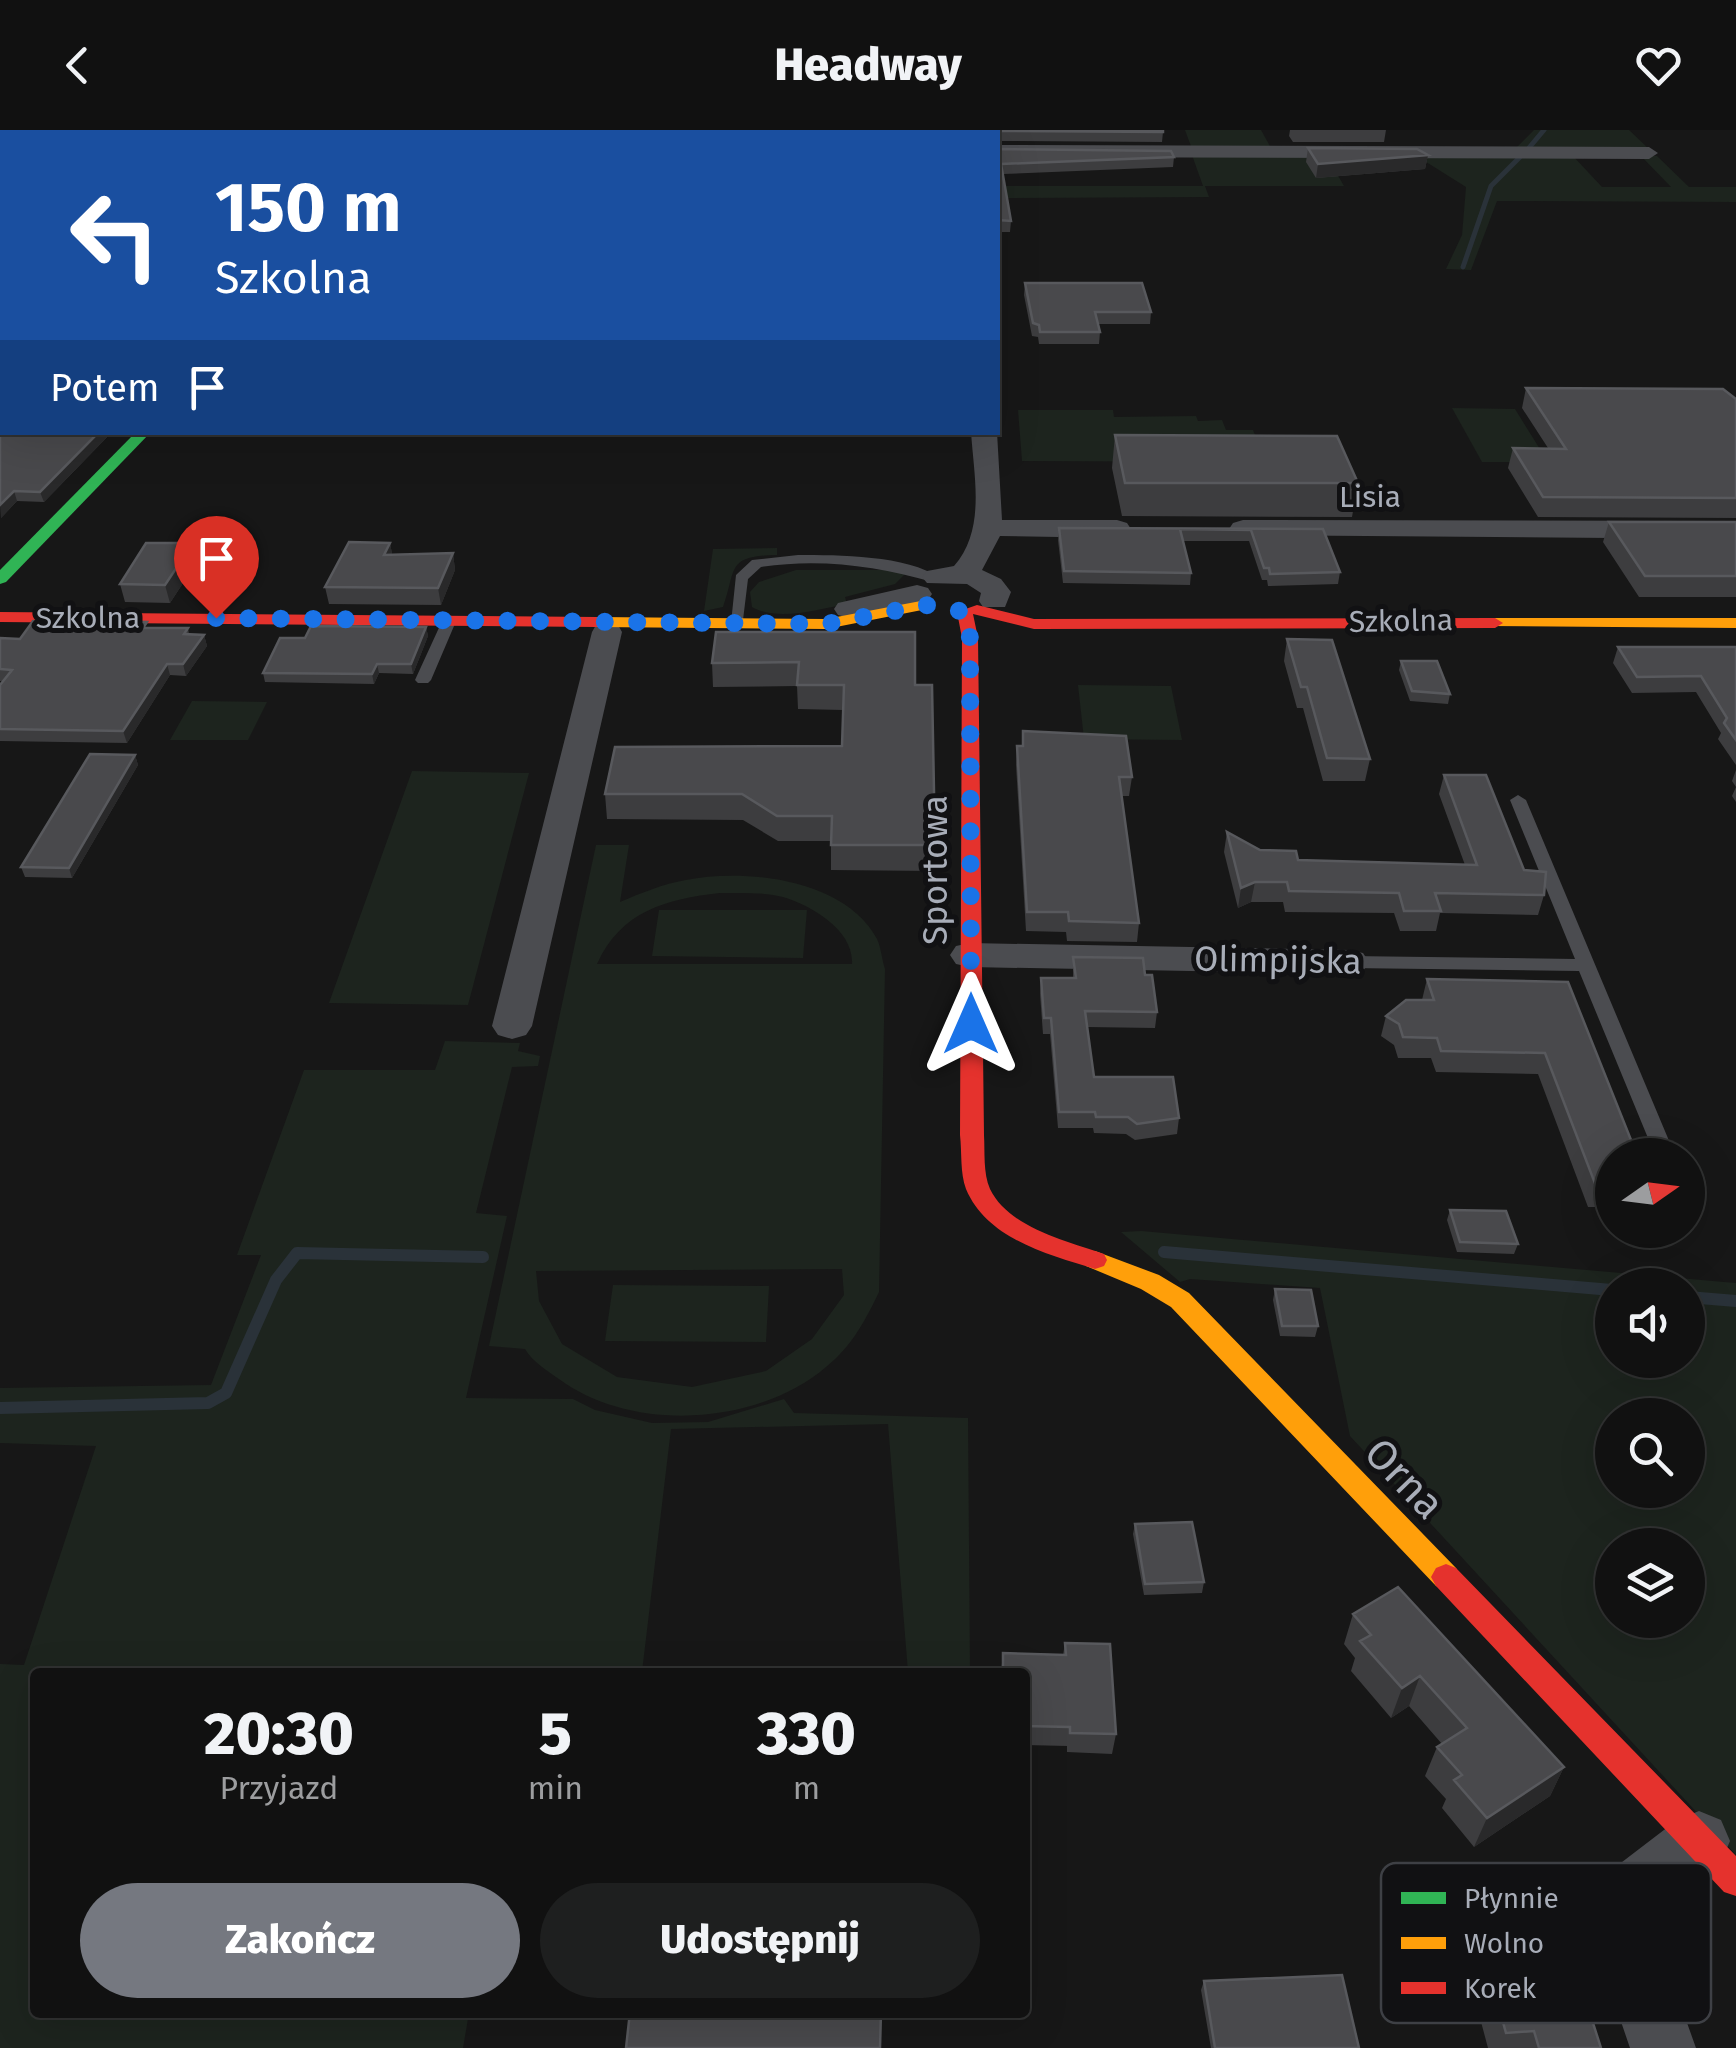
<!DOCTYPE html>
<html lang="pl">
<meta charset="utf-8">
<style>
body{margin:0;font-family:"Fira Sans",sans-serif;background:#1e1f1f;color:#f1f3f6;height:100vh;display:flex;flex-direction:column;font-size:38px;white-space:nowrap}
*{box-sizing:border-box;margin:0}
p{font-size:32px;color:#9c9d9f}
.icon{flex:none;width:55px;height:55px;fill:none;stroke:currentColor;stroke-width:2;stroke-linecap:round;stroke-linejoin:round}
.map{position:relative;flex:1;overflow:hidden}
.sheet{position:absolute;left:30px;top:1538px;width:1000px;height:350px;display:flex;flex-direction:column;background:#111;border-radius:10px;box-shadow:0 10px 40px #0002,0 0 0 2px #303131}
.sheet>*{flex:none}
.hud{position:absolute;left:0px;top:0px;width:1000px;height:305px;box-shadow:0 10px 40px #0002,0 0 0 2px #303131;background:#1a4fa0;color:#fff;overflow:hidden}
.needle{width:65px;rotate:76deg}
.tools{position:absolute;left:1595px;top:1008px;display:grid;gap:20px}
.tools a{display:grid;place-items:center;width:110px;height:110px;border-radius:50%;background:#111;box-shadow:0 10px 40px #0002,0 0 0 2px #303131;font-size:50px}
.pin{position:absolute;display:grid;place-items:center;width:85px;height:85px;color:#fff;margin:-102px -42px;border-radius:50% 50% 50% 0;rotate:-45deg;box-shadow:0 0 10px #0007}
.pin .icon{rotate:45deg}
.me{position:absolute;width:110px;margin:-55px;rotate:0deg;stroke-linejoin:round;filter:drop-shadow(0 0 8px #0008)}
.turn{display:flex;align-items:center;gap:35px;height:210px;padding:0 50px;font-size:45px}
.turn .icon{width:130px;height:130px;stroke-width:2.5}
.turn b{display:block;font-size:70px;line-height:85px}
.then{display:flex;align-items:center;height:95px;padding:0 50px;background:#0003;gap:20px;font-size:38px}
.eta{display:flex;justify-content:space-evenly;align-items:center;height:170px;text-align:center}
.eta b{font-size:60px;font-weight:800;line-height:70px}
.cta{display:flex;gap:20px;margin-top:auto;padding:20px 50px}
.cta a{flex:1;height:115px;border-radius:60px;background:#757880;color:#fff;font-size:40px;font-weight:800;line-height:115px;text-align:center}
.cta a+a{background:#1e1f1f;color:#f1f3f6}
header{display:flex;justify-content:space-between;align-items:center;height:130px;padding:0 50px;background:#111;font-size:45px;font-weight:800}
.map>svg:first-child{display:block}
</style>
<header><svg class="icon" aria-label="back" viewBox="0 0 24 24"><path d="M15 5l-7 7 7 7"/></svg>Headway<svg class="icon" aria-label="heart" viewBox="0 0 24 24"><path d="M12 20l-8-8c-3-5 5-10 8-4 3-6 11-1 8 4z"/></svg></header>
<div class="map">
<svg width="1736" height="1918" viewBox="0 0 1736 1918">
<rect width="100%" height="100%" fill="#171717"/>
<path fill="#1d241e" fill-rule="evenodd" d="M1185,0H1261L1271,18L1192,19Z
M1534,0H1629L1649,19L1516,18Z
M1192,25H1326L1344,56H1205L1209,67L999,68L998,56H1203Z
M1415,25L1573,26L1602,57H1671L1641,26H1657L1689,57H1736V72L1497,71L1471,140L1446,139L1462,105L1466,57Z
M1452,278L1515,279L1548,332H1482Z
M1018,280H1113L1114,287L1196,286L1198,291L1222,290L1226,300H1253L1266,332L1022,331Z
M777,418V425C725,426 737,439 723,477L704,481L713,419Z
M796,440H892L906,443L895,454L845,467L847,474C819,479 778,492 752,477L750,462L759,452Z
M1078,555L1171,556L1182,610L1084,609Z
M192,571L267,572L248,610H170Z
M412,641L529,643L468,875L329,873Z
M596,715H629L620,772C641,763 663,754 686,750C745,738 845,749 877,809C881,817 882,830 885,839L879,1162C865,1191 852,1216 826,1237C757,1296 632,1303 559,1249C546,1240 533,1232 525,1219L489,1216ZM720,763C740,763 764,762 783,767C813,776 854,801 852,834H597C621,781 666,769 720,763ZM842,1139L844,1165L812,1209L766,1241L692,1257L617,1247L562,1214L539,1171L536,1141Z
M659,780H807L803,828L652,826Z
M445,911L520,913L518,921L540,926L538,936L512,937L476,1083L507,1086L466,1268L573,1269L595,1280L652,1293L708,1292L784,1269L794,1283L968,1288L970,1542H908L888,1294L671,1299L642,1542H35V1882L469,1883L463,1918H0V1534L24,1535L96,1316L0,1313V1258L211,1255L261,1125H237L304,940H435Z
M1141,1101L1736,1153V1725L1350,1306L1320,1158L1190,1149L1180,1152L1121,1102ZM1612,1155H1688V1230H1612ZM1612,1285H1688V1360H1612ZM1612,1415H1688V1490H1612Z
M613,1155L769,1156L766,1212L605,1211Z"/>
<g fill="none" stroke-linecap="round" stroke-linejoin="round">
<path stroke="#2a3239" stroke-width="5" d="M1528,19L1544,0
M1463,137L1491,56L1520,27"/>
<path stroke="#2a3239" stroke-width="12" d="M1164,1122L1612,1160
M1688,1167L1736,1171
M0,1278L208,1273L226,1263L276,1150L297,1123L483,1127"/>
<path fill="#4b4c50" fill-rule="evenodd" d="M798,425C838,425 907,425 940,448L933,452C876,436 820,428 761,437L748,449L743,490L731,493L736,445L752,430Z
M450,485L457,489L431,550L428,553H418L415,550L443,489Z
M1518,665L1526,670L1675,1025H1655L1579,841L1349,838L1340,832L1349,826L1575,829L1510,670Z"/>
<path fill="#4b4c50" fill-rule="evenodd" d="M858,0H876V2H858Z
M998,15L1649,17L1658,23L1649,29L998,27Z
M971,302H997L1002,390H1117L1127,393L1131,399L1127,405L1117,408L1000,406L982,440L1001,449L1011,462L1005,477H983L979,471L981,463L967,454L927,453L922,447L927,441L954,436C986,400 974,347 971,302Z
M1243,390L1736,391V409L1233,405L1229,399L1233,393Z
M917,455L928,458L932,464L928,470L849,488L838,485L834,479L838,473Z
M607,493L618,495L622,502L532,896L526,905L512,909L498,905L492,896L592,502L596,495Z
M970,813L1349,820L1363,823L1369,832L1363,841L1349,844L970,837L956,834L950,825L956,816Z
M1699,1681L1721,1690L1730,1711L1721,1732L1650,1789L1696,1918H1630L1582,1777L1592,1755L1677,1690Z"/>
<path fill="#30b455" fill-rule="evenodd" d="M136,302H151L6,452L0,454V440Z"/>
<path fill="#ff9f0a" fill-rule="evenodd" d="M926,470L934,475L932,478L826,499L597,497L589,492L597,487L826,489Z
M1495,488H1736V498L1489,496L1487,493Z
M1095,1121L1159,1145L1189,1163L1456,1438L1461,1447L1456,1456L1446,1460L1436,1456L1171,1177L1141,1159L1086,1136L1083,1130L1086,1124Z"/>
<path fill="#e5322d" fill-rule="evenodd" d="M977,475L1034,489L1495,488L1503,493L1495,498L1034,499L973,484L978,508L984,1005C985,1022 983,1043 990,1059C1009,1098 1067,1111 1104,1124L1107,1130L1104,1136L1095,1139C1049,1125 987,1109 966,1059C960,1043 962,1023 960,1005L962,508L957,482Z
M0,482L597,487L605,492L597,497L0,492Z
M1446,1434L1456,1438L1736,1726V1766L1724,1762L1436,1456L1431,1447L1436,1438Z"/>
</g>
<path fill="#3d3d3f" d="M911,0H1163V2L1162,12L998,11V13V2H912Z
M1290,0H1386L1384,12H1293L1289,6Z
M1308,18L1428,25L1425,39L1316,48L1306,32Z
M998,19V20L1174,27L1173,37L1003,44L1011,91L1010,102H998Z
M1025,153L1151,182L1150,194H1098L1100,202L1099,214H1039L1038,207L1032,206L1024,165Z
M0,216L112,302L44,372L17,371L1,388Z
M1526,258L1736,269V388L1538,387L1508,338L1513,318H1548L1522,278Z
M1115,305L1358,353L1352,387L1122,386L1112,338Z
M1609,392H1736V467H1639L1603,412Z
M1059,398L1323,399L1340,442L1338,454L1268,456L1267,450H1262L1249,411H1183L1191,443L1190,455L1063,453L1058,410Z
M193,413L198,430L170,473L125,472L120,454Z
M390,413L392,424L453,423L455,440L441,475L329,474L325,457Z
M426,497L428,506L413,544L379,543L374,554L265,552L263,543L305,508Z
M148,498H188L189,504L204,505L207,516L186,546L170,545L127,613L0,611V555L3,551H0V508L20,509Z
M716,502L915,555L935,715L934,741L831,740V711H778L743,690L607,689L605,664L842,616L843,580L798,579L797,556L713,557L712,533Z
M1287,509L1370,629L1365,651H1323L1303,578H1297L1284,531Z
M1618,517H1736V635L1718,609L1721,603L1696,562L1632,563L1613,533Z
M1401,531L1450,564L1448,574L1410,571L1399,540Z
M1023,601L1132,647L1129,666H1122L1139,793L1137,812L1067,811L1066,802L1026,801L1016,635L1017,616H1022Z
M135,625L138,635L72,748L25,747L21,737Z
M1736,640V672L1732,666L1736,657L1732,651Z
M1444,645L1544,765L1538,785L1440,783L1436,801H1400L1394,783L1285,782L1283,772H1251L1238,778L1224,722L1227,702L1260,720L1298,730L1465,735L1439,664Z
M1073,827L1145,845L1157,882L1155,898L1087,897L1094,947L1179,988L1177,1004L1135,1010L1126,1004L1094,1003L1093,998H1058L1050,904H1043L1040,864L1041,848H1073Z
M1427,849L1568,852L1612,1025V1077H1588L1538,944L1436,942L1431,928H1398L1394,915L1381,906L1386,886L1422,870Z
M1450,1080L1518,1114L1514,1124L1457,1122L1447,1090Z
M1275,1159L1318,1196L1315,1207L1280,1206L1273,1170Z
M1135,1394L1204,1452L1202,1463L1144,1465L1133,1404Z
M1353,1484L1564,1637L1550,1666L1474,1717L1442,1678L1446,1669L1425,1646L1437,1617L1442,1614L1409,1576L1391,1588L1351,1541L1355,1528L1344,1514Z
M1065,1513L1116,1604L1112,1624L1067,1622V1616L1025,1615V1542H1001L1003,1523L1063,1525Z
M1493,1800L1601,1918H1488L1472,1858L1482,1837L1479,1827Z
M1204,1851L1359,1918H1211L1201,1860Z"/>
<path fill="#29292a" d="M1428,25L1425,39L1316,48L1318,34Z
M99,302H112L44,372L40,362Z
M14,361L17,371L1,388L0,375Z
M193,413L198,430L170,473L165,455Z
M390,413L393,429L384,425Z
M453,423L455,440L441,475L438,458Z
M426,497L428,506L413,544L411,534Z
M204,505L207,516L186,546L183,534Z
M167,534L170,545L127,613L123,601Z
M377,534L379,543L374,554L372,544Z
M135,625L138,635L72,748L69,738Z
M1255,752L1251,772L1238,778L1241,758Z
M1420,1546L1409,1576L1391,1588L1402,1558Z
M1564,1637L1550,1666L1474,1717L1487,1688Z"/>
<path fill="#49494c" stroke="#58595d" stroke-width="2.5" d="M275,0H322L320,2H273Z
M507,0H630L629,2H482L483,1Z
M792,0H835V2H792Z
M914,0H1163V2L998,1V5V2H914Z
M1308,18L1417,19L1428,25L1318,34Z
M998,19L1171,21L1174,27L1001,34L1011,91L998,90Z
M1025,153H1142L1151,182H1095L1100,202H1040L1039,195L1033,193Z
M2,214V302H99L40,362L14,361L0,375V216Z
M1526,258L1723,259L1736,269V368L1543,367L1513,318L1566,319Z
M1115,305L1337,306L1358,353H1125Z
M1609,392H1736V446H1645Z
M1059,398L1323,399L1340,442L1270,444L1269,438H1264L1251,400L1180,399L1191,443L1064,441Z
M349,412L390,413L384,425L453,423L438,458L325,457Z
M146,413H193L165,455L120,454Z
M33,491L147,492L143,498H188L184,504L204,505L183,534H167L123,601L0,599V555L12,540L0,539V508L20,509Z
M311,496L426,497L411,534H377L372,544L263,543L280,508H305Z
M716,502H915V555H932L935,715H831L832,686H777L742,664H605L615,617L842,616L844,555H797L799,532L712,533Z
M1287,509L1332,510L1370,629L1327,628L1307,557H1301Z
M1618,517H1736V610L1724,593L1727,588L1701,546L1637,547Z
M1401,531H1437L1450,564L1412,561Z
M1023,601L1126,606L1132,647H1119L1139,793L1069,791L1068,782H1027L1017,616H1023Z
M90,624L135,625L69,738L21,737Z
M1444,645H1486L1524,740L1546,742L1544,765L1435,763L1441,781H1404L1399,763L1289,761L1287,752H1255L1241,758L1227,702L1260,720L1296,721L1298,730L1477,735Z
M1073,827L1143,828L1145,845H1152L1157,882L1085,881L1094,947H1173L1179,988L1137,994L1128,987H1096L1095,982H1059L1051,888H1044L1041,848H1076Z
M1427,849L1568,852L1637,1025H1612V1056H1596L1545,923L1441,921L1437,908L1403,907L1399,894L1386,886L1406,870H1434Z
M1450,1080L1506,1081L1518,1114L1460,1112Z
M1275,1159L1311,1160L1318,1196H1282Z
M1192,1392L1204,1452L1145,1454L1135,1394Z
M1398,1457L1564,1637L1487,1688L1454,1650L1462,1645L1437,1617L1467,1598L1420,1546L1402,1558L1360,1511L1371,1505L1353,1484Z
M1065,1513L1110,1514L1116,1604L1070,1603V1597L1025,1596V1542H1003V1523L1066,1525Z
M1562,1796L1601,1918H1539L1534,1901L1506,1903L1486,1831L1502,1830L1493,1800Z
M1342,1845L1359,1918H1215L1204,1851Z
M630,1882H881L880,1918H626Z"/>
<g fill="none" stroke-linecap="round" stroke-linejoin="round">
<path stroke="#1a73e8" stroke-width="18" stroke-dasharray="0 32.4" d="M216,488L826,494L926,475L966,482L970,508L971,894"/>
</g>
<g text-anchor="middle" stroke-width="10" stroke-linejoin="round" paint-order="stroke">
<g font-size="30" fill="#a8adb8" stroke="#111113">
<text x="1370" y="377">Lisia</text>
<text x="88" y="498">Szkolna</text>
<text transform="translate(1401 491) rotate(-1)" y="10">Szkolna</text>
</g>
<g font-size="35" fill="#a8adb8" stroke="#111113">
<text transform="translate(935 740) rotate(-90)" y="12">Sportowa</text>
<text transform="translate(1278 830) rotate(1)" y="12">Olimpijska</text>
</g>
<g font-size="42" fill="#a8adb8" stroke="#111113">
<text transform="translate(1405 1348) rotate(46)" y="15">Orna</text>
</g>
</g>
<rect x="1381" y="1733" width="330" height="160" rx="15" fill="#111113" stroke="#3e4045" stroke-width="2.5"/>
<rect x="1401" y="1762" width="45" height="12" fill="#30b455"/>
<rect x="1401" y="1807" width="45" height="12" fill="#ff9f0a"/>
<rect x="1401" y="1852" width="45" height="12" fill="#e5322d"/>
<g font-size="28" fill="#a8adb8">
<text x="1464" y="1778">Płynnie</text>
<text x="1464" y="1823">Wolno</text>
<text x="1464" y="1868">Korek</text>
</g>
</svg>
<div class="tools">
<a><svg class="needle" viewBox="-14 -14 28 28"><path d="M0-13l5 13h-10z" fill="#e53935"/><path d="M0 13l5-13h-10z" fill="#9c9d9f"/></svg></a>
<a><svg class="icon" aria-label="sound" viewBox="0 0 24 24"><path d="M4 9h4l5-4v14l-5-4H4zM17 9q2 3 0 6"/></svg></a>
<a><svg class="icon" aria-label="search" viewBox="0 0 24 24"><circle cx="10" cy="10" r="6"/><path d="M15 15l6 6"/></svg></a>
<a><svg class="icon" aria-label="layers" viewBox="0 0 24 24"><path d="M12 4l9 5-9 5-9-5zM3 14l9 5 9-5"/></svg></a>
</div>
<div class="pin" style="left:216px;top:488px;background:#d93025"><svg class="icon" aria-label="arrive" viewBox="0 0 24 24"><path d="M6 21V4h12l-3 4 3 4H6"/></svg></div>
<svg class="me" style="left:971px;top:894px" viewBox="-20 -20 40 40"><path d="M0-17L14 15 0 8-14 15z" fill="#1a73e8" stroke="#fff" stroke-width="4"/></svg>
<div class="hud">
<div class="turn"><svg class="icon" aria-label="left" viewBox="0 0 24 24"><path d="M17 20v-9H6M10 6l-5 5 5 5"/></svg><div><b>150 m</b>Szkolna</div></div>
<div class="then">Potem<svg class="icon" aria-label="arrive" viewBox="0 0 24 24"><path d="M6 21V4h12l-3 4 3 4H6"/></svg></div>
</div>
<section class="sheet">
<div class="eta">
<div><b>20:30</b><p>Przyjazd</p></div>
<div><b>5</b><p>min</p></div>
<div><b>330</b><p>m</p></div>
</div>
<div class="cta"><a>Zakończ</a><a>Udostępnij</a></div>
</section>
</div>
